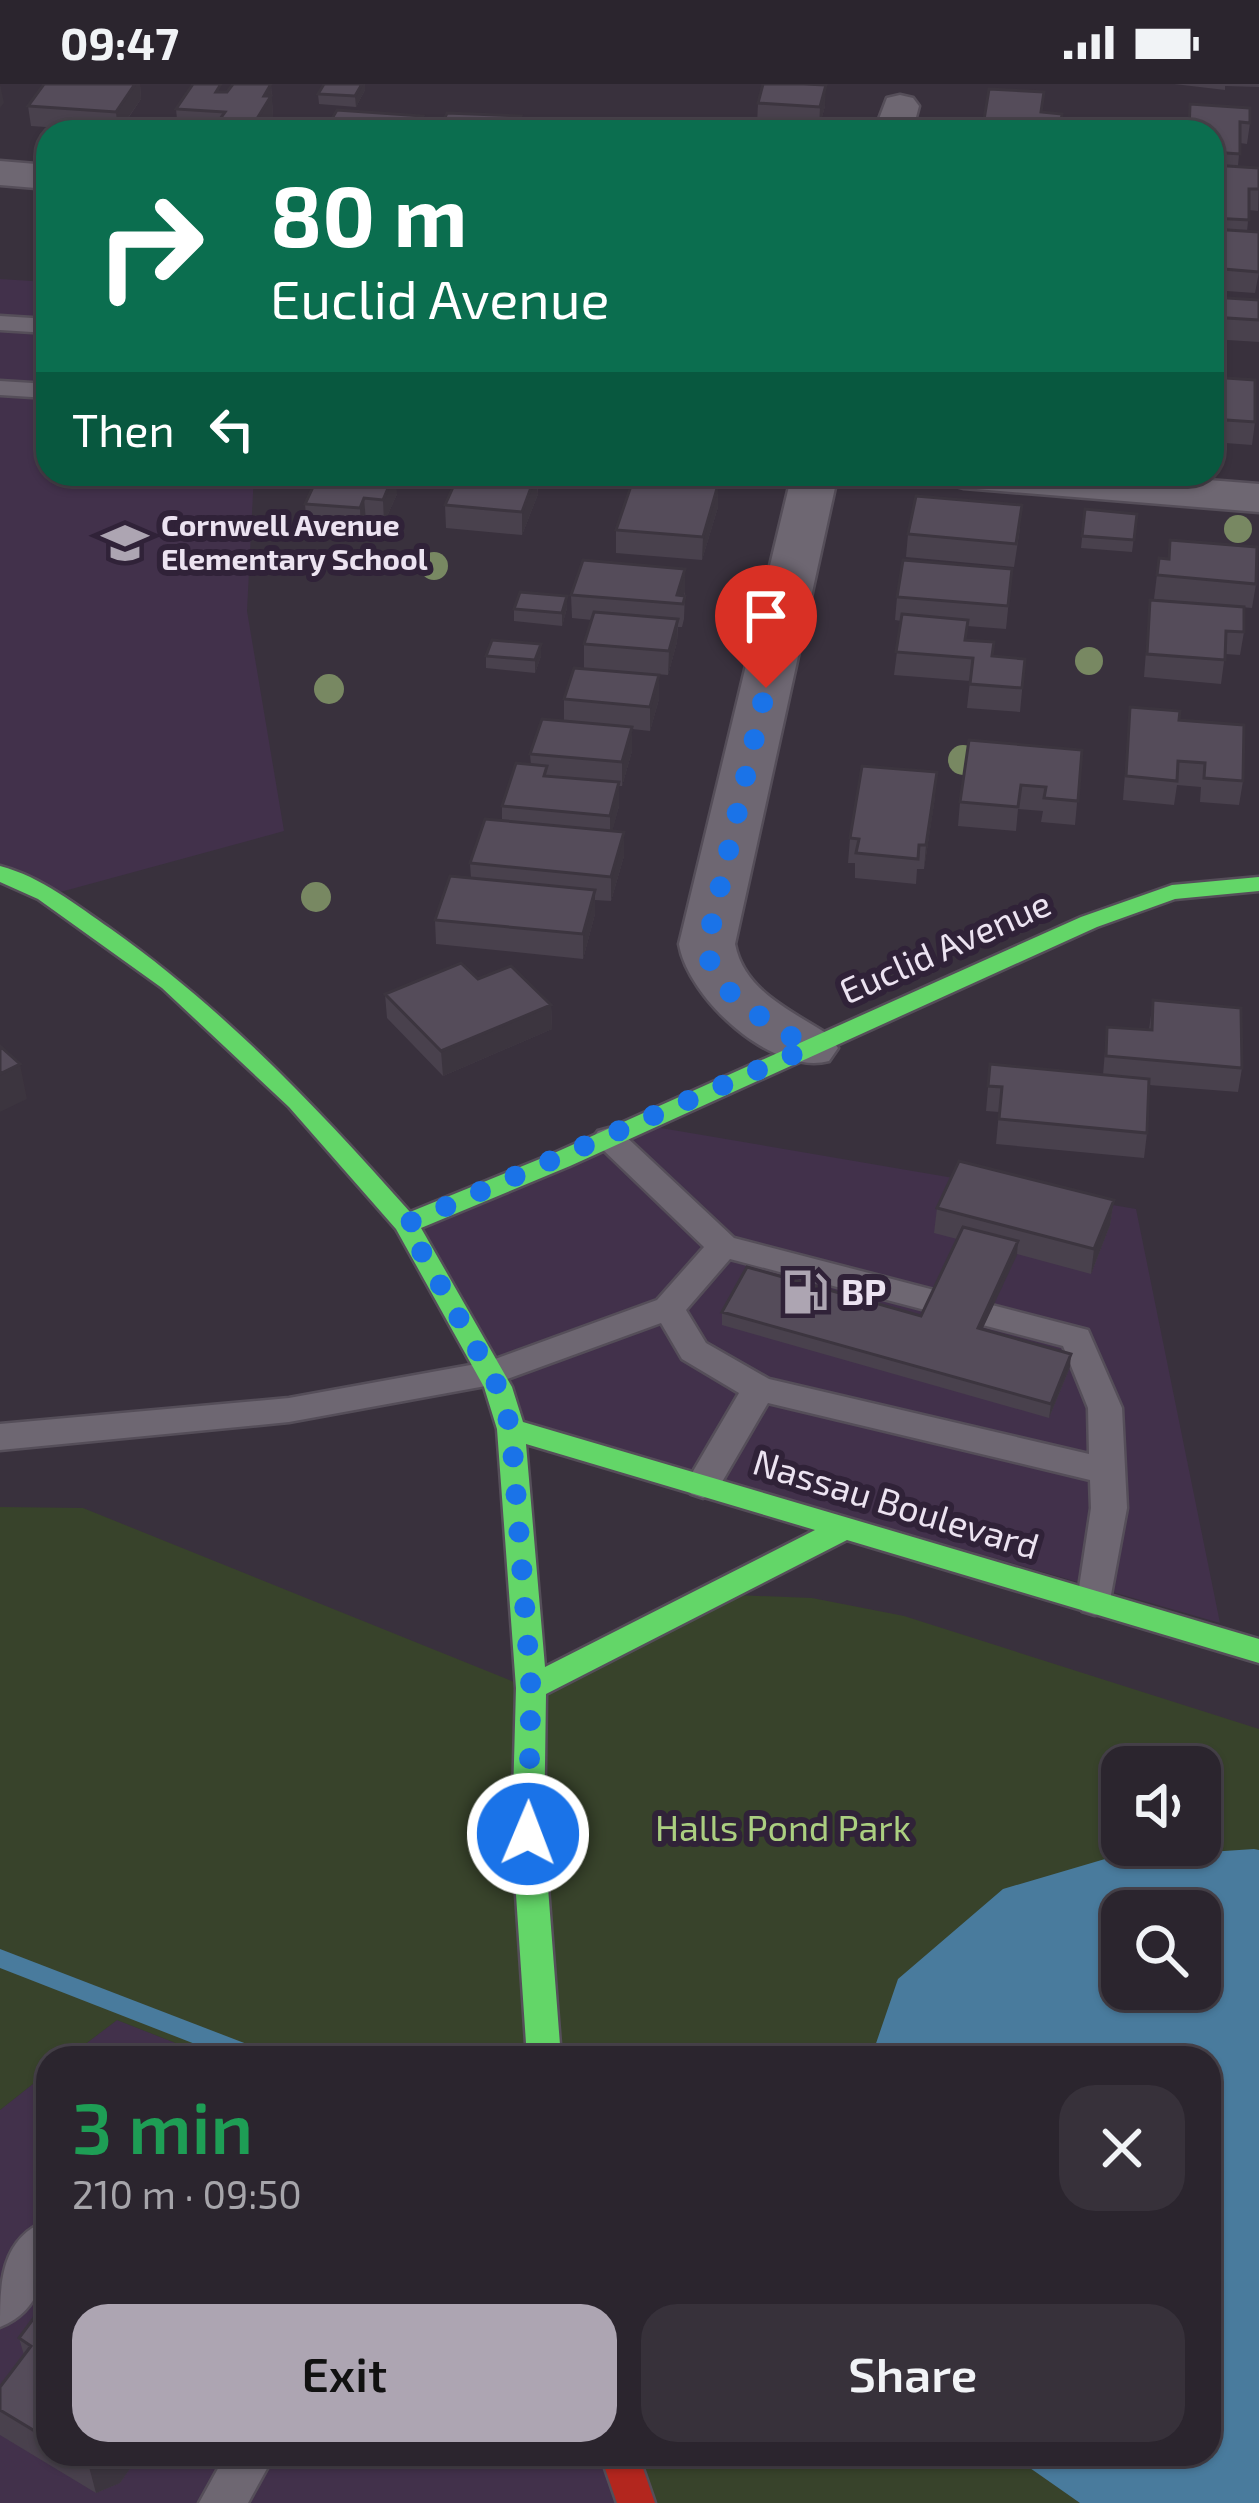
<!DOCTYPE html>
<meta charset="utf-8">
<style>
body{margin:0;font-family:"Exo 2",sans-serif;background:#37313a;color:#f1f3f6;height:100vh;display:flex;flex-direction:column;font-size:45px;white-space:nowrap}
*{box-sizing:border-box;margin:0}
p{font-size:39px;color:#a6a5aa}
.icon{flex:none;width:66px;height:66px;fill:none;stroke:currentColor;stroke-width:2;stroke-linecap:round;stroke-linejoin:round}
.map{position:relative;flex:1;overflow:hidden}
.panel{position:absolute;left:36px;top:1962px;width:1185px;height:420px;display:flex;flex-direction:column;background:#2b252e;border-radius:36px;box-shadow:0 3px 9px #0004,0 0 0 3px #47424a}
.panel>*{flex:none}
.hud{position:absolute;left:36px;top:36px;width:1188px;height:366px;border-radius:36px;box-shadow:0 3px 9px #0004,0 0 0 3px #47424a;background:#0b6e4f;color:#fff;overflow:hidden}
.fabs{position:absolute;left:1101px;top:1662px;display:grid;gap:24px}
.fabs a{display:grid;place-items:center;width:120px;height:120px;border-radius:24px;background:#2b252e;box-shadow:0 3px 9px #0004,0 0 0 3px #47424a;font-size:60px}
.pin{position:absolute;display:grid;place-items:center;width:102px;height:102px;color:#fff;margin:-123px -51px;border-radius:50% 50% 50% 0;rotate:-45deg;box-shadow:0 0 12px #0007}
.pin .icon{rotate:45deg}
.me{position:absolute;width:132px;margin:-66px;rotate:1deg;stroke-linejoin:round;filter:drop-shadow(0 0 9px #0008)}
.turn{display:flex;align-items:center;gap:42px;height:252px;padding:0 36px;font-size:54px}
.turn .icon{width:156px;height:156px;stroke-width:2.5}
.turn b{display:block;font-size:84px;line-height:102px}
.then{display:flex;align-items:center;height:114px;padding:0 36px;background:#0003;gap:24px;font-size:45px}
.round{display:grid;place-items:center;flex:none;width:126px;height:126px;border-radius:36px;background:#37313a}
.summary{display:flex;align-items:center;justify-content:space-between;height:204px;padding:0 36px}
h1{font-size:72px;font-weight:600;line-height:90px;color:#1e9e55}
.button{display:flex;gap:24px;margin-top:auto;padding:24px 36px}
.button a{flex:1;height:138px;border-radius:36px;background:#ada5b2;color:#111;font-size:48px;font-weight:600;line-height:138px;text-align:center}
.button a+a{background:#37313a;color:#f1f3f6}
.status{display:flex;justify-content:space-between;align-items:center;height:84px;padding:0 60px;background:#2b252e;direction:ltr}
.status svg{height:33px;fill:currentColor}
.map>svg:first-child{display:block}
</style>
<div class="status"><b>09:47</b><svg viewBox="0 0 49 12"><path d="M0 12V9h3v3zM5 12V6h3v6zM10 12V3h3v9zM15 12V0h3v12zM26 1h20v11H26zM47 4h2v5h-2z"/></svg></div>
<div class="map">
<svg width="1259" height="2419" viewBox="0 0 1259 2419">
<rect width="100%" height="100%" fill="#39313d"/>
<path fill="#42314b" d="M0,195L48,198V390H254L247,527L284,747L42,813L0,794Z
M655,1043L1136,1125L1220,1539L515,1336L412,1141Z
M117,1936L214,1974H67Z
M48,1988V2370H611L627,2419H0V2026Z"/>
<path fill="#38432b" fill-rule="evenodd" d="M0,1423L83,1424L534,1606L735,1511L812,1514L904,1532L1259,1645V2419H627L611,2370H1209V1974H214L117,1936L67,1974H48V1988L0,2026ZM1122,1683H1200V1761H1122ZM1122,1827H1200V1905H1122Z"/>
<path fill="#497b9d" fill-rule="evenodd" d="M1254,1765L1259,1766V2419H1080L1010,2370H1209V1974H871L898,1895L1003,1805L1105,1775ZM1122,1827H1200V1905H1122Z"/>
<g fill="none" stroke-linecap="round" stroke-linejoin="round">
<path fill="#497b9d" fill-rule="evenodd" d="M0,1865L265,1967L268,1974H231L0,1884Z"/>
<g stroke="#554e59" stroke-width="5">
<path id="lane" d="M0,232L48,235V249L0,246Z
M0,297L48,300V314L0,311Z
M609,1044L620,1047L734,1154L1088,1246L1122,1324L1127,1424L1108,1527L1095,1531L1082,1527L1077,1517L1091,1424L1090,1396L768,1319L715,1410L703,1414L691,1410L685,1401L739,1309L682,1275L661,1239L491,1301L289,1338L0,1366V1340L289,1314L487,1278L657,1216L704,1163L598,1061L593,1054L598,1047ZM730,1175L1063,1262L1088,1324L1089,1370L769,1295L706,1259L686,1226Z
M48,2136C48,2178 46,2225 0,2243C0,2200 0,2154 48,2136Z
M226,2370H275L248,2419H199Z"/>
</g>
<g stroke="#554e59" stroke-width="5">
<path id="street" d="M900,11L913,14L919,22L912,48H874L887,14Z
M0,77L48,81V105L0,101Z
M792,390H838L735,860C744,907 792,927 829,951L838,964L829,977C773,992 688,915 679,860Z
M941,390H1132L1259,400V428L964,404L948,400Z"/>
</g>
<g stroke="#554e59" stroke-width="5">
<path id="fast" d="M0,782C42,793 76,821 111,845C225,926 318,1024 410,1128L552,1070L1081,833L1172,801L1259,793V807L1175,815L1097,843L570,1082L421,1144L512,1303L523,1338L1259,1555V1579L847,1456L546,1610L544,1751L561,1974H527L512,1751L516,1604L497,1345L484,1303L396,1145L289,1023L162,904L38,815L0,798ZM526,1360L815,1446L545,1583Z"/>
</g>
<g stroke="#554e59" stroke-width="5">
<path id="jam" d="M600,2370H638L655,2419H617Z"/>
</g>
<use href="#lane" fill="#6e6772" fill-rule="evenodd"/>
<use href="#street" fill="#6e6772" fill-rule="evenodd"/>
<use href="#fast" fill="#63d668" fill-rule="evenodd"/>
<use href="#jam" fill="#b3261e" fill-rule="evenodd"/>
</g>
<g fill="#788862">
<circle cx="1238" cy="445" r="14"/>
<circle cx="434" cy="482" r="14"/>
<circle cx="1089" cy="577" r="14"/>
<circle cx="329" cy="605" r="15"/>
<circle cx="963" cy="676" r="15"/>
<circle cx="316" cy="813" r="15"/>
</g>
<path fill="#49414d" d="M44,0H140L141,15L119,48L31,42L28,22Z
M271,0L273,33L263,48L178,46L176,25L227,8Z
M324,0H365V6L356,23L319,20L318,10Z
M1174,0H1259V3L1225,2V6Z
M758,19L825,22L819,44L757,40Z
M1190,20L1250,39L1247,60L1240,59L1238,82L1259,84L1258,127L1249,126L1247,148L1259,188L1255,209L1212,206V48H1187Z
M48,131V168L41,167L38,146Z
M1212,213L1259,216V258L1212,255Z
M1212,293L1255,338L1252,361L1212,358Z
M459,390H538V410L522,451L446,444L445,421Z
M397,410L384,439L366,437L361,447L307,443L305,420Z
M718,423L702,476L616,469V446Z
M1085,425L1137,430L1132,468L1081,464Z
M1020,444L1014,483L906,473L908,450Z
M1170,456L1256,500L1252,524L1154,515L1159,474H1168Z
M1012,485L1006,545L967,542L966,556L992,572L1025,575L1020,628L967,624L970,597L894,591L901,537L895,536L897,513Z
M685,508L684,535L682,543H678L677,558L668,591L584,584V560L592,536L572,534L571,511Z
M1150,516L1244,548L1240,571L1225,570L1221,600L1144,593Z
M567,524L562,542L514,537V525Z
M541,560V572L535,589L486,584V572Z
M659,591V615L650,647L632,645V667L622,702H619V722L612,747L624,748V772L611,817L595,816V830L583,875L436,860L435,836L471,794L470,779L502,737V722L531,681L530,670L564,637V615Z
M1130,623L1179,636L1243,697L1239,721L1200,718L1201,703L1177,701L1174,721L1123,716Z
M1082,666L1075,741L1041,738L1043,727L1018,725L1016,747L958,742L960,718Z
M935,713L924,785H917L916,800L855,794V779H848L850,754Z
M478,895L551,921L552,945L443,992L387,934L385,910Z
M1153,916L1242,984L1238,1008L1149,1001L1147,1049L1144,1074L996,1060L999,1028L986,1027L990,980L1103,991L1107,943L1149,946Z
M1114,1116L1110,1141L1091,1190L1017,1170L982,1245L1070,1283L1049,1334L722,1241V1228L921,1232L957,1155L934,1149L937,1124Z
M48,2215V2370H140L120,2399L96,2409L0,2351V2303L24,2271L19,2254Z"/>
<path fill="#3c353f" d="M0,0L4,19L0,24Z
M135,0H140L141,15L118,48L116,28Z
M271,0L273,33L263,48H256L255,38L264,12Z
M362,0H365V6L356,23L355,12Z
M826,1L825,22L819,44L820,23Z
M423,32L424,48H415Z
M394,390H396L397,410L384,439L383,416Z
M536,390L538,410L522,451V428Z
M718,401V423L702,476L703,453Z
M364,414L366,437L361,447L360,424Z
M685,485V508L681,520L677,511Z
M567,512V524L562,542V529Z
M678,535L677,558L668,591L669,567Z
M541,560V572L535,589V576Z
M659,591V615L650,647V623Z
M632,643V667L622,702V678Z
M937,688L935,713L924,785L926,761Z
M619,698V722L610,756V732Z
M624,748V772L611,817V793Z
M595,806V830L583,875V850Z
M551,921L552,945L443,992L441,967Z
M20,980L27,1015L0,1028V990Z
M1114,1116L1110,1141L1091,1190L1094,1165Z
M1018,1157L1017,1171L977,1257L978,1244Z
M1071,1270L1070,1283L1049,1334L1051,1320Z
M109,2370H140L120,2399L96,2409L88,2379Z"/>
<path fill="#554c5a" stroke="#3c353f" stroke-width="3" d="M44,0H135L116,28L28,22Z
M193,0H221L216,8H227L233,0H271L264,12H271L255,38L220,35L225,28L176,25Z
M324,0H362L355,12L318,10Z
M763,0H804L826,1L820,23L758,19Z
M989,5L1044,8L1041,28L1062,30L1060,48H982Z
M1190,20L1250,24V39L1240,38V70L1212,68V48H1189Z
M337,26L423,32L415,48H324Z
M447,29L521,32L514,48H438Z
M552,37L608,40L605,48H548Z
M748,40L808,44L807,48H746Z
M633,43L721,45L720,48H631Z
M1212,81L1259,84V105H1249V136L1212,134Z
M48,131V147L38,146Z
M1212,145L1259,148V188L1212,184Z
M1212,213L1259,216V236L1212,233Z
M1212,293L1255,296V338L1212,335Z
M319,390H394L383,416L364,414L360,424L305,420Z
M459,390H536L522,428L445,421Z
M634,393L718,401L703,453L616,446Z
M916,412L1022,421L1016,460L908,450Z
M1085,425L1137,430L1134,456L1082,452Z
M1170,456L1257,463L1256,500L1157,491L1159,474L1169,475Z
M583,476L685,485L677,511L685,512L683,520L571,511Z
M903,476L1012,485L1008,522L897,513Z
M520,508L567,512L562,529L514,525Z
M1150,516L1244,523V548L1226,547L1225,576L1147,570Z
M594,528L678,535L669,567L584,560Z
M902,530L968,536L965,556L994,558L992,572L1025,575L1022,604L970,600L973,574L896,568Z
M492,556L541,560L535,576L486,572Z
M574,584L659,591L650,623L564,615Z
M1130,623L1180,627L1179,636L1244,641L1243,697L1204,694L1205,679L1178,677L1177,697L1126,692Z
M542,635L632,643L622,678L530,670Z
M969,656L1082,666L1078,717L1044,714L1046,703L1021,701L1018,723L960,718Z
M516,679L547,682L544,692L619,698L610,732L502,722Z
M862,682L937,688L926,761H919L918,775L856,769L859,755L850,754Z
M485,735L624,748L611,793L470,779Z
M450,792L595,806L583,850L435,836Z
M461,879L478,895L511,882L551,921L441,967L385,910Z
M1153,916L1241,924L1242,984L1106,972L1107,943L1152,946Z
M0,962L20,980L0,990Z
M990,980L1149,995L1147,1049L999,1035L1002,1003L988,1002Z
M959,1077L1114,1116L1094,1165L937,1124Z
M963,1143L1018,1157L978,1244L1071,1270L1051,1320L722,1228L747,1183L921,1232Z
M48,2215V2355L0,2326V2303L31,2262L19,2254Z
M73,2370H109L88,2379Z"/>
<g fill="none" stroke-linecap="round" stroke-linejoin="round">
<path stroke="#1a73e8" stroke-width="21" stroke-dasharray="0 37.8" d="M528,1750L531,1604L511,1345L498,1303L406,1140L808,964C771,937 708,910 707,860L766,604"/>
</g>
<defs>
<g id="school-bare" transform="scale(3.6)"><path d="M0-5L7-2L0 1L-7-2ZM-4 1L0 2.5L4 1V4Q0 6-4 4Z" fill="#ada5b2" stroke="#302238" stroke-width="2.5" paint-order="stroke"/></g>
<g id="fuel-bare" transform="scale(3.6)"><path d="M-5.5-6h7V0h2V4h1.3V-2.5L3-4.5l.8-.8L6-3V5H2.5V1h-1V6h-7ZM-4.2-4.7v3.2H.2V-4.7Z" fill="#ada5b2" stroke="#302238" stroke-width="2.5" paint-order="stroke"/></g>
</defs>
<g fill-rule="evenodd">
<use href="#school-bare" x="125" y="459"/>
<use href="#fuel-bare" x="805" y="1208"/>
</g>
<g text-anchor="middle" stroke-width="12" stroke-linejoin="round" paint-order="stroke">
<g font-size="30" font-weight="bold" fill="#ece3f1" stroke="#302238" text-anchor="start">
<text x="161" y="452">Cornwell Avenue<tspan x="161" dy="34">Elementary School</tspan></text>
</g>
<g font-size="36" fill="#ece3f1" stroke="#302238">
<text transform="translate(945 863) rotate(-24)" y="13">Euclid Avenue</text>
<text transform="translate(896 1420) rotate(17)" y="13">Nassau Boulevard</text>
</g>
<g font-size="36" font-weight="bold" fill="#ece3f1" stroke="#302238" text-anchor="start">
<text x="841" y="1221">BP</text>
</g>
<g font-size="36" fill="#abcf80" stroke="#302238">
<text x="783" y="1757">Halls Pond Park</text>
</g>
</g>
</svg>
<div class="fabs">
<a><svg class="icon" aria-label="sound" viewBox="0 0 24 24"><path d="M4 9h4l5-4v14l-5-4H4zM17 9q2 3 0 6"/></svg></a>
<a><svg class="icon" aria-label="search" viewBox="0 0 24 24"><circle cx="10" cy="10" r="6"/><path d="M15 15l6 6"/></svg></a>
</div>
<div class="pin" style="left:766px;top:604px;background:#d93025"><svg class="icon" aria-label="arrive" viewBox="0 0 24 24"><path d="M6 21V4h12l-3 4 3 4H6"/></svg></div>
<svg class="me" style="left:528px;top:1750px" viewBox="-20 -20 40 40"><circle r="17" fill="#1a73e8" stroke="#fff" stroke-width="3"/><path d="M0-11L8 9 0 5-8 9z" fill="#fff"/></svg>
<div class="hud">
<div class="turn"><svg class="icon" aria-label="right" viewBox="0 0 24 24"><path d="M7 20v-9h11M14 6l5 5-5 5"/></svg><div><b>80 m</b>Euclid Avenue</div></div>
<div class="then">Then<svg class="icon" aria-label="left" viewBox="0 0 24 24"><path d="M17 20v-9H6M10 6l-5 5 5 5"/></svg></div>
</div>
<section class="panel">
<div class="summary"><div><h1>3 min</h1><p>210 m · 09:50</p></div><a class="round"><svg class="icon" aria-label="close" viewBox="0 0 24 24"><path d="M6 6l12 12M18 6L6 18"/></svg></a></div>
<div class="button"><a>Exit</a><a>Share</a></div>
</section>
</div>
